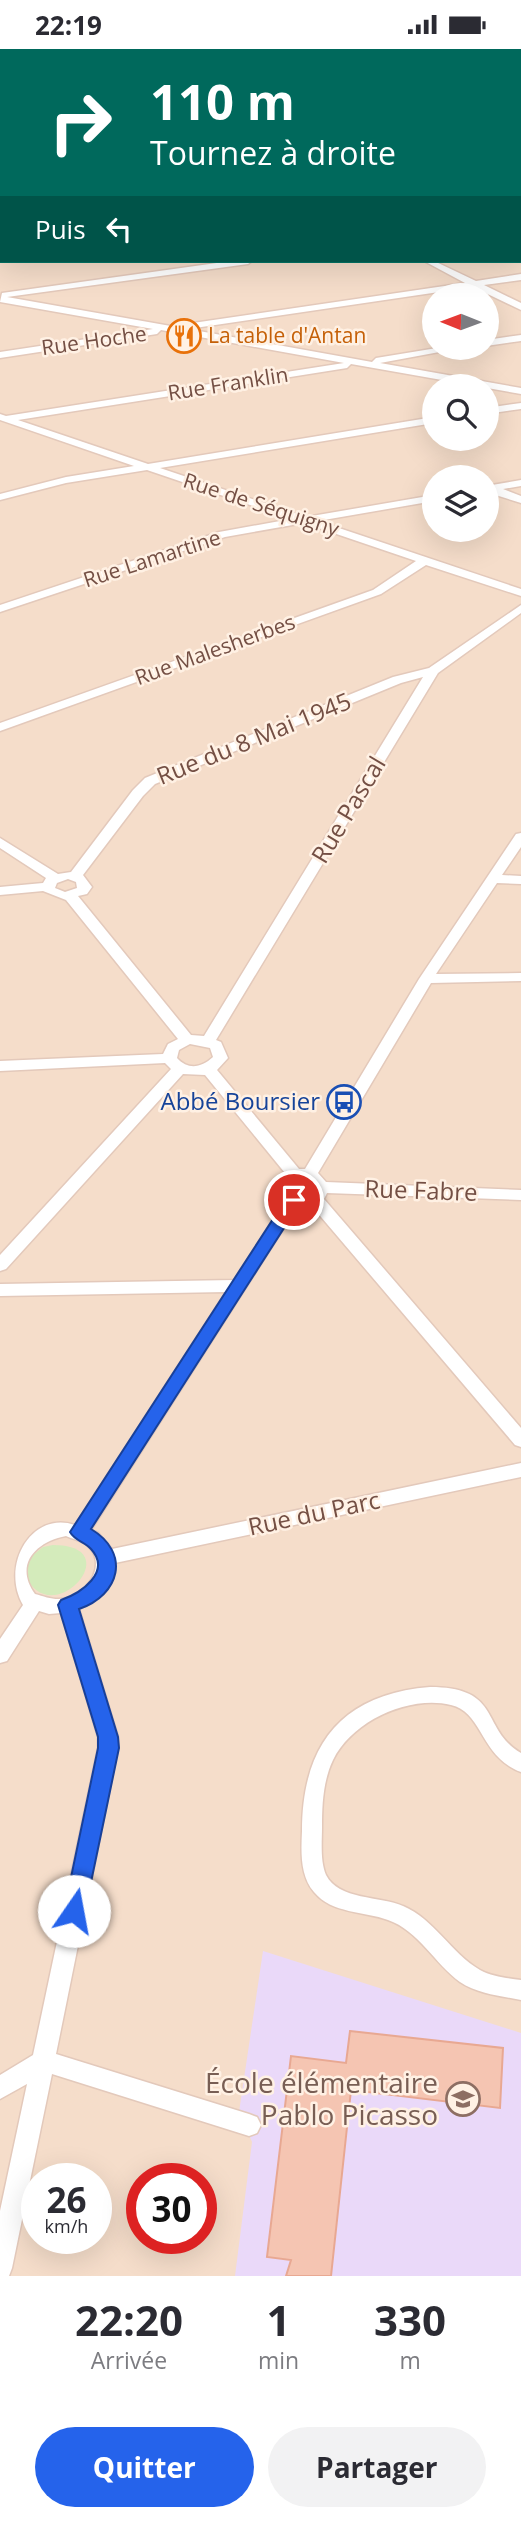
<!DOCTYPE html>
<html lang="fr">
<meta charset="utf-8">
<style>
body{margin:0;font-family:"Open Sans",sans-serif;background:#f2f2f3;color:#2b2b33;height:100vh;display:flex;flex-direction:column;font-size:26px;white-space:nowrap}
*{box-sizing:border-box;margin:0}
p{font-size:23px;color:#7c7c81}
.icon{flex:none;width:38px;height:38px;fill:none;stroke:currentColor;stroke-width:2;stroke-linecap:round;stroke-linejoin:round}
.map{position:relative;height:2227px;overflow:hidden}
.sheet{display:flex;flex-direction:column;background:#fff;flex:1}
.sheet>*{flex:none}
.hud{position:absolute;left:0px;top:0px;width:522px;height:214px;box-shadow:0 7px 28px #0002;background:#00695c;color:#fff;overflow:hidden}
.needle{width:46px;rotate:271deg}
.tools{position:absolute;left:422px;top:234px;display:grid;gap:14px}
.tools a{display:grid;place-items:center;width:77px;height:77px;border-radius:50%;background:#fff;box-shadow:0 7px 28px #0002;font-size:35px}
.speed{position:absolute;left:21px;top:2114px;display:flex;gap:14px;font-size:35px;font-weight:700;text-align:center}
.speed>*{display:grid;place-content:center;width:91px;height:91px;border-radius:50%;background:#fff;box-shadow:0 7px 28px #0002;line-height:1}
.speed small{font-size:18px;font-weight:400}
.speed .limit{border:10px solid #d22;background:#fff;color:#111}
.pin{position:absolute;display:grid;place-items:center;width:60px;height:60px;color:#fff;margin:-30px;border:4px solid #fff;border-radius:50%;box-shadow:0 2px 7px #0007}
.me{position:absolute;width:77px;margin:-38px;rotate:12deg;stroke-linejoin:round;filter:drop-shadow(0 0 5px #0008)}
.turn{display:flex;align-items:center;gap:24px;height:147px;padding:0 35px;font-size:32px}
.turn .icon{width:91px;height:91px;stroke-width:2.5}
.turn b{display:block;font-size:49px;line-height:60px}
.then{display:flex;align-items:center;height:66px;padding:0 35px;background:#0003;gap:14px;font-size:26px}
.eta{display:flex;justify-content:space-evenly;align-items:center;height:119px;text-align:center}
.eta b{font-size:42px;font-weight:700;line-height:49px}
.action{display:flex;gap:14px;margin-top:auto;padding:14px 35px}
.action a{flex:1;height:80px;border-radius:42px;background:#2563eb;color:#fff;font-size:28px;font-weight:700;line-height:80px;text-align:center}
.action a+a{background:#f2f2f3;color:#2b2b33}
.status{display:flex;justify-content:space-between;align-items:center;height:49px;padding:0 35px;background:#fff;direction:ltr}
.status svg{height:19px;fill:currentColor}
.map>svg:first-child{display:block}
</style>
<div class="status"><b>22:19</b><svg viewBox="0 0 49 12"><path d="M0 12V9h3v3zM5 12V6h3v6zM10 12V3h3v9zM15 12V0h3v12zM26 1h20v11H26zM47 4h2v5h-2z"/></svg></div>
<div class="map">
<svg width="521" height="2227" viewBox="0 0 521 2227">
<rect width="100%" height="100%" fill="#feeddc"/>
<path fill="#f5ddca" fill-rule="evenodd" d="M0,0H521V2227H0ZM2,2H520V212H2ZM434,247H486V299H434ZM434,338H486V390H434ZM434,429H486V481H434ZM37,2130H96V2189H37ZM142,2130H201V2189H142Z"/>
<path fill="#ead9f9" d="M263,1902L521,1984V2227H235L252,2093L239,2063Z"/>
<path fill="#d4ebbb" d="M53,1496C131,1496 51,1585 25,1526L28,1510L43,1498Z"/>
<path fill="#f5c5b2" stroke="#e8a892" stroke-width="2" d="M350,1982L503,1999L500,2059L351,2041L331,2227H286L291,2211L267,2208L291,2007L346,2014Z"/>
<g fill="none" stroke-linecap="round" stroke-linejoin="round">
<g stroke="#e3c9bb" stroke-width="3">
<path id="minor" d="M16,0H25L15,2Z
M48,0H56L57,2H49Z
M132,0H141L131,2Z
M156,0H186L154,2Z
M426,0H434L435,2H427Z
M0,9H2L0,14Z
M520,30H521V34H520Z
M0,102H2L0,107Z
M520,123H521V127H520Z
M0,145H2V151H0Z
M520,170H521V176H520Z
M0,192H2V198H0Z
M231,212H252L248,215L7,248L182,279L186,275L465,234L424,212H434L476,232L521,225V231L484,236L521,254V261L473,238L188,280L372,313L376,309L437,299H461L380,314L521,339V345L351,315L347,319L18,371L148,415L434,368V374L160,419L306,468L434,446V452L318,472L521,540V547L426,516L381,545L0,682V674L373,541L416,512L304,474L225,488L0,563V556L219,483L291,470L147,421L66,434L0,451V445L66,428L134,417L0,371V365L6,367L344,314L161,281L157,285L0,309V303L153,280L0,253L2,244Z
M521,286V292L486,297V291Z
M521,354V360L486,365V359Z
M521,431V437L503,440L521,447V454L486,443V437Z
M521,556V564L438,624L216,991L221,993L228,1009L217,1021L299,1120H305L419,930L516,785L521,784V798L502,826L521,827V835L497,834L436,925L521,924V932L431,934L318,1124L326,1133L521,1141V1151L327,1144L324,1150L521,1379V1398L515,1396L310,1155L298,1157L91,1481L98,1484L112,1500L521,1414V1428L115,1514C117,1536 97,1552 79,1560L118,1688V1699L56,2005L249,2065L257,2068L261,2076L257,2084L249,2087L52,2025L12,2219L9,2227H0V2162L27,2035L0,2050V2026L33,2006L98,1699V1688L61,1564L49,1565L39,1562L7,1612L0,1614V1590L23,1556C0,1516 32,1461 75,1476L226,1243L0,1247V1235L234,1231L285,1152L275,1146L273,1133L285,1124L205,1026L183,1025L6,1220L0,1222V1206L171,1020L165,1014L0,1022V1012L163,1005L168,995L178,990L66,851L43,842L0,846V838L43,834L46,829L0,799V789L58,825L71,823L133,741L145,729L393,628L429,619ZM423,628L204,987L191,986L78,847L87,845L92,838L83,826L143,747L155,735L401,634ZM68,830L76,833L77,839L65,843L55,839L57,834ZM190,995L210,999L213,1008C201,1019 188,1021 177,1009L179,1001ZM298,1130L311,1134V1143L301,1146L291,1143L289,1135ZM66,1487C72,1490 80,1491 86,1495C108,1513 90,1543 67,1549C55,1552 46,1548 35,1545C14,1516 35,1493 66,1487Z
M430,1638C503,1638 480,1680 521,1704V1723C480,1708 483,1663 451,1656C409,1646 352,1672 333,1711C323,1732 322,1756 322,1778C322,1793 320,1812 326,1826C338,1851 381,1847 403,1857C434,1870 451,1904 480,1921C492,1928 508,1929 521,1931V1951C501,1947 478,1945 460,1933C435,1915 418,1881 388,1871C364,1862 332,1865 314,1843C300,1827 301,1803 302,1782C302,1697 341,1645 430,1638Z"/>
</g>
<g stroke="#e3c9bb" stroke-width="4">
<path id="tertiary" d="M2,79V85L0,86V80Z"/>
</g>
<g stroke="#e9c9b8" stroke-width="3">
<path id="secondary" d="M0,28H2V34H0Z
M520,72H521V78H520Z"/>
</g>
<use href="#minor" fill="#fff" fill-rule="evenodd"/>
<use href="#tertiary" fill="#fff" fill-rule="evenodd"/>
<use href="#secondary" fill="#fff" fill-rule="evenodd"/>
</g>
<path fill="#2563eb" stroke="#184099" stroke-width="2" d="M294,1146L302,1151L91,1480C131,1504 120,1546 79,1560L118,1688L119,1699L85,1862L82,1869L74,1872L67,1869L64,1862L98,1699V1688L58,1556L61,1551C81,1544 112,1523 91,1500C85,1493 75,1492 70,1483L288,1147Z"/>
<defs>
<g id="restaurant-ring" transform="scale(1.75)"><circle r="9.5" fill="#fff1e4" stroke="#e8710a" stroke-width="1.5"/><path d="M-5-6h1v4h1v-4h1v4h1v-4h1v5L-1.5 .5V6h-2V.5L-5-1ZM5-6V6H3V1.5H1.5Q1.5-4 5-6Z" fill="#e8710a"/></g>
<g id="bus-ring" transform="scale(1.75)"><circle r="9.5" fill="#fff1e4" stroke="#1a4fb4" stroke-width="1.5"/><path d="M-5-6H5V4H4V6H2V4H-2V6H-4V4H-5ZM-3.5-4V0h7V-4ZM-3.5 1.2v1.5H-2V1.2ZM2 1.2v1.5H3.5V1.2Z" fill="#1a4fb4"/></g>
<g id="school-ring" transform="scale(1.75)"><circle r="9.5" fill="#fff1e4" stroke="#8d6e63" stroke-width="1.5"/><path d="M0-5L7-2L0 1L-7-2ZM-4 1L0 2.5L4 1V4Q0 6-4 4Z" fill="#8d6e63"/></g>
</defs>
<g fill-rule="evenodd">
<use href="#restaurant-ring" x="184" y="287"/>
<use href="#bus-ring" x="344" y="1053"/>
<use href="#school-ring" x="463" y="2050"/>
</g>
<g text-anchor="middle" stroke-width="5" stroke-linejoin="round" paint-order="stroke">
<g font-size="21" fill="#c56008" stroke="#fff1e4" text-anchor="start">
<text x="208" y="294">La table d'Antan</text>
</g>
<g font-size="21" fill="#744f44" stroke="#fff1e4">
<text transform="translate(94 292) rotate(-8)" y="7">Rue Hoche</text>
<text transform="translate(228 335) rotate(-9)" y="7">Rue Franklin</text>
<text transform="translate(261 456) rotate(18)" y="7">Rue de Séquigny</text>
<text transform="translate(152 510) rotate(-18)" y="7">Rue Lamartine</text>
<text transform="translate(215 601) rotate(-20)" y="7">Rue Malesherbes</text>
</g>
<g font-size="24" fill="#744f44" stroke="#fff1e4">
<text transform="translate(254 690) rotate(-22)" y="8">Rue du 8 Mai 1945</text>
<text transform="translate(349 761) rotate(-59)" y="8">Rue Pascal</text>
<text transform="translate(421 1142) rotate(2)" y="8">Rue Fabre</text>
<text transform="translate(314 1465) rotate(-12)" y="8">Rue du Parc</text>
</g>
<g font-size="24" fill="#164399" stroke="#fff1e4" text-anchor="end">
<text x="320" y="1061">Abbé Boursier</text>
</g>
<g font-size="28" fill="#785e54" stroke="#fff1e4" text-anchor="end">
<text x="438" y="2044">École élémentaire<tspan x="438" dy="32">Pablo Picasso</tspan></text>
</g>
</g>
</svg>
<div class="tools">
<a><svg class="needle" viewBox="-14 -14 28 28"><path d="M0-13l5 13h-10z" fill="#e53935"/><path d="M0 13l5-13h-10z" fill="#7c7c81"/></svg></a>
<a><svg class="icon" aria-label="search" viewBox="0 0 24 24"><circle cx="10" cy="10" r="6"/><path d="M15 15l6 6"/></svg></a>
<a><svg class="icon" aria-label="layers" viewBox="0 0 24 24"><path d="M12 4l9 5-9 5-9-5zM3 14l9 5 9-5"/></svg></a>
</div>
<div class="speed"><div>26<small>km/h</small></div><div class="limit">30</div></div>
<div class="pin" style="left:294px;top:1151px;background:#d93025"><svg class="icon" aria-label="arrive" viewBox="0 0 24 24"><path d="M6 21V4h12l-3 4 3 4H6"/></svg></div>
<svg class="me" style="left:74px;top:1862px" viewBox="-20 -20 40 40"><circle r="19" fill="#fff"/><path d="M0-13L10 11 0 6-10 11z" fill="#2563eb"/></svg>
<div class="hud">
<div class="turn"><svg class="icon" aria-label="right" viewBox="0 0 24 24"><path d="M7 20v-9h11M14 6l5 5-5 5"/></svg><div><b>110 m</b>Tournez à droite</div></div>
<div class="then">Puis<svg class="icon" aria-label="left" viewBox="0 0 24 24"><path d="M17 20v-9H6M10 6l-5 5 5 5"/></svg></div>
</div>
</div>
<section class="sheet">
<div class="eta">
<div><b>22:20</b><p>Arrivée</p></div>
<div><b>1</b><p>min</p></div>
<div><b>330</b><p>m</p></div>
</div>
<div class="action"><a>Quitter</a><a>Partager</a></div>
</section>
